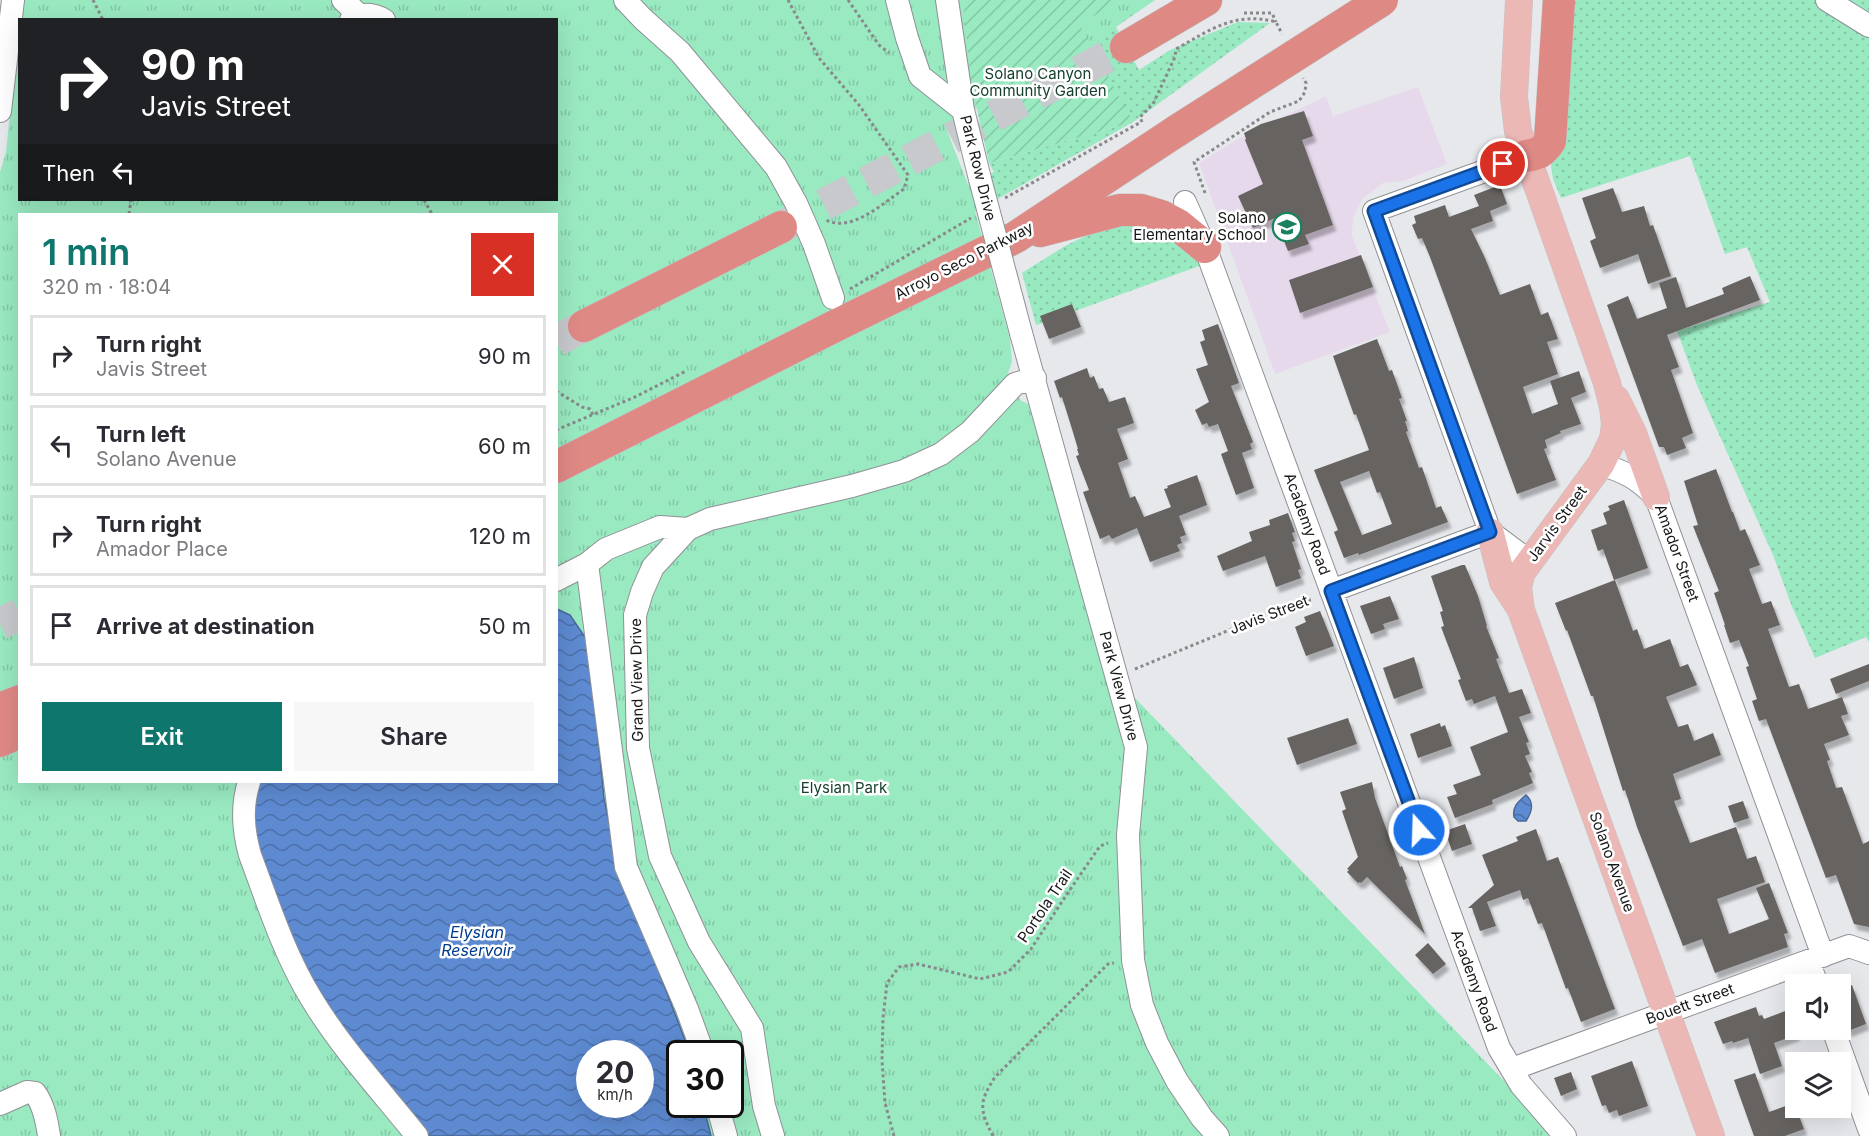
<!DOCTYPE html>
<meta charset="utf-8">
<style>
body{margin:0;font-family:Inter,sans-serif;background:#f7f7f7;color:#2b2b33;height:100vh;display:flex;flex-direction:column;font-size:22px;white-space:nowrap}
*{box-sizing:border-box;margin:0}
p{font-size:20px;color:#7c7c81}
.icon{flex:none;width:33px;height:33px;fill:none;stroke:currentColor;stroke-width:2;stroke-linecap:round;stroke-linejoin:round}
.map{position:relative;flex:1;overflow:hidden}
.side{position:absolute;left:18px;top:213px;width:540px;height:570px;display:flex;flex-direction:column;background:#fff;border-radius:0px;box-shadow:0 6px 24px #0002}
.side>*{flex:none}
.guide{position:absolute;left:18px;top:18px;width:540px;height:183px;border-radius:0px;box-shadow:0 6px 24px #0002;background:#202124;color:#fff;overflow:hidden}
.buttons{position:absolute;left:1785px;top:974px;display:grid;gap:12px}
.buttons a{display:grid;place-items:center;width:66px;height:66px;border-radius:0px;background:#fff;box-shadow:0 6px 24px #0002;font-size:30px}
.speed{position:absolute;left:576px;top:1040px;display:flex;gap:12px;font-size:30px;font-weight:700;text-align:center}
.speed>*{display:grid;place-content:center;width:78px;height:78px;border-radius:50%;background:#fff;box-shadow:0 6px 24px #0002;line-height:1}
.speed small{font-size:15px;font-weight:400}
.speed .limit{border:3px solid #111;border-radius:9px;background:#fff;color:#111}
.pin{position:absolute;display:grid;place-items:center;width:51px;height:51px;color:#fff;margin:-26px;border:3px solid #fff;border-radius:50%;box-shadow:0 2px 6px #0007}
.me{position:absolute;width:66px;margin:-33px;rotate:340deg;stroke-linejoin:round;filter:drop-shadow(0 0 4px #0008)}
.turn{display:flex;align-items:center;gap:21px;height:126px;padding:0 24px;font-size:27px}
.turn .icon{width:78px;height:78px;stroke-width:2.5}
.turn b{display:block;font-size:42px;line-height:51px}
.then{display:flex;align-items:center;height:57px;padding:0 24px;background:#0003;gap:12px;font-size:22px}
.round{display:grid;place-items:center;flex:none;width:63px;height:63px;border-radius:0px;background:#f7f7f7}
.summary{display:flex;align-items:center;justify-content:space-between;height:102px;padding:0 24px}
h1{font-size:36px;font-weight:600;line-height:45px;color:#0f766e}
.primary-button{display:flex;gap:12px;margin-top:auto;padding:12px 24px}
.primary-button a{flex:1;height:69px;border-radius:0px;background:#0f766e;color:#fff;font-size:24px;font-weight:600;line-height:69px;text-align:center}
.primary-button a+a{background:#f7f7f7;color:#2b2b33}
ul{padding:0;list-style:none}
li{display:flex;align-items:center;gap:18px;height:81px;margin:0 12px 9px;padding:0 12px;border:3px solid #e1e1e2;border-radius:0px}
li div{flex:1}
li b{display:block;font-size:22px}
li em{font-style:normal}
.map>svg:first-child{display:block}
</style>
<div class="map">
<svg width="1869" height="1136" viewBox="0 0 1869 1136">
<defs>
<pattern id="grass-dots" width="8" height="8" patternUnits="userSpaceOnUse" patternTransform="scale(1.5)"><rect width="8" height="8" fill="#99e9c1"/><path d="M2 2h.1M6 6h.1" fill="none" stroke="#83c7a5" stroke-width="1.8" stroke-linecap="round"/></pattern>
<pattern id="park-tufts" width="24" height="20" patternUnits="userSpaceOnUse" patternTransform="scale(1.5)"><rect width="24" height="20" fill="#99e9c1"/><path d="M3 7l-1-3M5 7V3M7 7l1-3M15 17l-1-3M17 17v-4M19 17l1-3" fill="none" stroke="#83c7a5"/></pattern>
<pattern id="garden-furrows" width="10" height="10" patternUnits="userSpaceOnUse" patternTransform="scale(1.5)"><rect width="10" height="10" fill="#99e9c1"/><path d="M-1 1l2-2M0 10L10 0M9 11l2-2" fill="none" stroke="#83c7a5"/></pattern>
<pattern id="water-waves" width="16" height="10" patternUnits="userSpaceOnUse" patternTransform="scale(1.5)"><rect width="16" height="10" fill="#5d8ad1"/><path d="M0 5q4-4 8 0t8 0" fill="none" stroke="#4c70a9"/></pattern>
<filter id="shadow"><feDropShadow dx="3.5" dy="6" stdDeviation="1.5" flood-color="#0004"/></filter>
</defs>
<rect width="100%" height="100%" fill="#e6e8ec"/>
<path fill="#e7d9ec" d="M1418,87L1447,164L1403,181L1383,183L1362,199L1353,218L1352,236L1390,332L1275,374L1199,163L1238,139L1326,96L1333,116Z"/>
<path fill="url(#grass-dots)" d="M1122,0H1155L1116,27L1139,70L1170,50L1238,22L1270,23L1133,122L839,289L945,126L968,185L994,172L989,163L1132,122L1079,24Z
M1562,0H1869V642L1866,637L1815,658L1791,604L1773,555L1697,385L1677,331L1770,302L1747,247L1725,254L1690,156L1561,198L1553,179L1551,165Z
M1137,221L1174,234L1193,253L1202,265L1075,311L1072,304L1043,323L1036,325L1022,273L1065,246L1110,224Z"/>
<path fill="url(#park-tufts)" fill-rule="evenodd" d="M22,0H1152L1087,46L945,126L968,185L1010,339L1012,362L1008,373L1020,400L1028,404L1108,670L1557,1136H0V172L6,152L19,26L20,200H556V20L20,19ZM20,214H556V782H20ZM590,1053H640V1104H590ZM680,1053H730V1104H680Z"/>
<path fill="url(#garden-furrows)" d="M963,0H1122L1079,24L1133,122L989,163L971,83Z"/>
<path fill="url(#water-waves)" stroke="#48689a" stroke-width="1.5" fill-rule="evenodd" d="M557,609L570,615L589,643L604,799L619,868L690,1053H680V1104H703L711,1136H428L352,1042L317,994L259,860L252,816L258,782H556ZM590,1053H640V1104H590Z
M1526,795C1535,803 1532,812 1526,821H1518L1514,817C1512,806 1519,801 1526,795Z"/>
<path fill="#666361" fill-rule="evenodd" filter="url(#shadow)" d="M1304,111L1313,136L1302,140L1333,225L1305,235L1309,244L1288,251L1275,218L1253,228L1238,196L1263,184L1245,140L1246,139L1244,133L1261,124Z
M1500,185L1507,204L1490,211L1493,221L1471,229L1485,258L1500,295L1530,284L1541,315L1548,312L1558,339L1547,342L1558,374L1523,387L1532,414L1558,404L1550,381L1579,371L1586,392L1571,398L1581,424L1560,431L1561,433L1545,440L1547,448L1544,449L1556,480L1517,494L1430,257L1422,238L1418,239L1412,225L1416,223L1414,216L1445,205L1449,217L1479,206L1474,195Z
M1613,188L1622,212L1644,206L1650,226L1653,225L1671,276L1648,284L1638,254L1600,268L1590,241L1596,238L1582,198Z
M1361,255L1373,287L1300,313L1289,280Z
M1750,276L1760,300L1667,335L1679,367L1671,370L1693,433L1682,438L1686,448L1667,455L1664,447H1659L1607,305L1628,296L1637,319L1667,308L1659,283L1676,277L1686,308L1724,294L1722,288Z
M1072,304L1081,327L1049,339L1040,316Z
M1218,324L1239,383L1231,386L1253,442L1250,444L1252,449L1242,453L1254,488L1236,495L1221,454L1228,451L1218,424L1209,427L1207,423L1202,425L1195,410L1209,402L1196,369L1208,365L1200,342L1205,340L1202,330Z
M1377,339L1389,371L1392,370L1402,398L1399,399L1407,421H1405L1408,431L1406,432L1419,468L1422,467L1436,508L1441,506L1448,522L1359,555L1358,553L1344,558L1334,532L1338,530L1314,470L1369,450L1356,414L1354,415L1333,356ZM1369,471L1377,493L1380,492L1392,524L1362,535L1340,482Z
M1087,368L1090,378L1094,376L1099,389L1103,388L1109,402L1125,397L1134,423L1117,429L1128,459L1118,463L1130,498L1135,496L1144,517L1171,507L1164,489L1168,488L1167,486L1197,475L1207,505L1179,516L1186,535L1180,537L1182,543L1177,545L1180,551L1150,562L1137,528L1112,539L1109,535L1100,539L1083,492L1089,490L1076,456L1079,455L1077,449H1078L1072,429L1062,397L1060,398L1054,381Z
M1716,469L1732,512H1733L1740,531L1745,529L1760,565L1749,569L1762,604L1771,601L1780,625L1768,629L1789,687L1799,684L1808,709L1842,697L1848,714L1841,716L1849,735L1824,744L1830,760L1827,761L1836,788L1842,787L1863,844L1869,841V927L1854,924L1836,875L1826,878L1766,719L1759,721L1752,701L1757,699L1746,667L1749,666L1739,640L1730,643L1724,625H1725L1714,593L1719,591L1693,526L1698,525L1684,481Z
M1624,500L1648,568L1614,580L1603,549L1598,551L1591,530L1607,524L1603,513L1610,510L1608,506Z
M1288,513L1295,532L1292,533L1295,541L1292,542L1301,569L1298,570L1301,578L1276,587L1265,556L1223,571L1217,556L1252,541L1249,532L1270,525L1269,520Z
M1462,565H1465L1478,596L1487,626H1486L1499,658L1496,659L1509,693L1522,689L1531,713L1519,717L1529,742L1526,743L1530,754L1525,756L1532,772L1529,773L1533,783L1492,800L1493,804L1455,818L1447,797L1457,794L1453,785L1481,775L1470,747L1508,732L1495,696L1474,704L1472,699L1466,701L1458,680L1461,679L1441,627L1444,626L1440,612L1443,611L1431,576Z
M1615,580L1633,631L1637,629L1644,649L1670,639L1680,667L1688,664L1697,685L1666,697L1678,727L1688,724L1694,741L1713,733L1721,755L1673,774L1681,799L1674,801L1690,843L1736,827L1747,859L1756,856L1765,882L1717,899L1729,934L1769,919L1756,888L1769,883L1788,933L1784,934L1788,947L1715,973L1702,939L1683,946L1637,827L1625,790L1623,791L1593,696H1591L1567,630L1566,631L1555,603Z
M1390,596L1399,619L1383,624L1385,629L1371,634L1360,606Z
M1320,611L1334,646L1306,656L1295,627L1306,622L1304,617Z
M1414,657L1423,688L1394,699L1383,668Z
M1869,664V681L1836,694L1830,679Z
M1348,718L1357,744L1297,765L1287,738Z
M1440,723L1441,727L1445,725L1452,746L1418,758L1410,734Z
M1372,782L1375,798L1400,867L1402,866L1407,879L1405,880L1425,934L1367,877L1361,883L1360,882L1358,883L1347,872L1349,870L1347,869L1358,857L1342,811L1346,809L1340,792Z
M1743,801L1749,818L1734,823L1728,806Z
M1465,824L1472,844L1452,851L1445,831Z
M1536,829L1547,861L1558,857L1615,1009L1581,1022L1568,988L1566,989L1542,923L1538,924L1528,898L1523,900L1520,890L1487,902L1496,926L1480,931L1472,908H1468L1494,885L1482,855L1518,841L1516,837Z
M1428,943L1446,964L1433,974L1415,955Z
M1852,985L1866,1024L1848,1031L1840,1018V989Z
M1756,1007L1759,1016L1762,1015L1764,1019L1796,1007V1035L1774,1043L1782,1066L1760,1074L1748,1038L1733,1043L1732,1041L1723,1044L1714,1022Z
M1632,1061L1648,1106L1619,1116L1617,1110L1609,1113L1606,1105L1602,1106L1591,1076Z
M1571,1072L1577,1089L1561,1096L1554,1078Z
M1755,1073L1769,1112L1794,1103L1804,1129L1785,1136H1754L1734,1080Z"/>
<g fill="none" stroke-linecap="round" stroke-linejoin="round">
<path stroke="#c7c9cc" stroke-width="32" stroke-dasharray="32 16" stroke-linecap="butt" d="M781,227L1126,47
M556,341L584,326
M0,624L20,614"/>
<g stroke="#8f9195" stroke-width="24">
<path id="minor" d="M343,0L359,15
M625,0L643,19L680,52L776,167L796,203L814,244L833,298
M897,0L907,38L920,76L963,110
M947,0L963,110L980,179
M1827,0L1869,26
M351,20C363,13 372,13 384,20
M0,111L13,0
M1526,156L1374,211L1490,532L1529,561
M1185,202L1205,247L1499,1048L1521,1085L1565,1136
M1021,333L1136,747L1128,835L1133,960L1142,1005L1157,1043L1177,1081L1202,1118L1218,1136
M1601,464C1627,473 1637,478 1656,497L1823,956
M587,564L626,867L687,1009L703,1053
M556,580L587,564L606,549L660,527L688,529
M1331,591L1490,532
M249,782C241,807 243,830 250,855C268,903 284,954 311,998C341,1048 381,1091 417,1136
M1808,961L1817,984
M1833,1029L1869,1129
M1512,1069L1849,946L1869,953
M0,1104L27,1092L35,1093C44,1105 47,1122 49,1136
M717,1104L726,1136
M773,1136L764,1106L752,1028L699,942L660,856L638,748L635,615L642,592L653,567L688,529L710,519L852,486L904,471L941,454L970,432L1015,384L1035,378"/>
</g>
<g stroke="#c2c3c3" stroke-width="28">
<path id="major" d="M1519,0L1514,97L1518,131L1607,383L1613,407L1615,424L1613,439L1601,464L1522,572L1518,587L1521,610L1711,1136
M1616,399L1633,433L1656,497
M1490,532L1503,582L1520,608"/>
</g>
<g stroke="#c2c3c3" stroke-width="33">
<path id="highway" d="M1126,47L1206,0
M1526,156C1538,154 1543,152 1550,141L1559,0
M1040,231L1120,210H1141L1161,216L1178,225L1205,247
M584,326L781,227
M556,467L837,325L1016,237L1175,132
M0,709L20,701
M0,741L20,732"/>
</g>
<path stroke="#87898b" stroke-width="3" stroke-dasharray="3 3" stroke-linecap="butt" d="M93,0L103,20
M788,0L819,58L859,105L908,175L904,189C883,203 852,233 826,220
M848,0L879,45L889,53
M1244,13H1272L1276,22
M1142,122L1140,117L1153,104L1175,57L1176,49C1210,30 1235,11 1276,22L1282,34
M1205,193L1194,162L1270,112L1299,101L1305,92L1306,83L1303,78
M1005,198L1141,122
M424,200L432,214
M129,214L131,200
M850,289L971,218
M556,391L582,407L590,409L593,415
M556,430L635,397L686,371
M1135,669L1261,617L1313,599
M894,1136L885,1103L882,1060L883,1018L887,983L899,967L918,964L980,979L1008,972L1031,949L1065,897L1100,846L1108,843
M993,1136C979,1109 979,1102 995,1077L1108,964L1114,963"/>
<use href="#minor" stroke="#fff" stroke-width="22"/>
<use href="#major" stroke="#ecb8b6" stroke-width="27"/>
<use href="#highway" stroke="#df8985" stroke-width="32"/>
<g stroke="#8f9195" stroke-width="24" stroke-linecap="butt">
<path id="minor-bridge" d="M980,179L1021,333"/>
</g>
<g stroke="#c2c3c3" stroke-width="33" stroke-linecap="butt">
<path id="highway-bridge" d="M1175,132L1382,0"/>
</g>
<use href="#minor-bridge" stroke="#fff" stroke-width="22"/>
<use href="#highway-bridge" stroke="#df8985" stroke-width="32"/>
</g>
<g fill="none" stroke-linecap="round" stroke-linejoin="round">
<g stroke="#114b97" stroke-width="15">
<path id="route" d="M1419,830L1331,591L1490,532L1374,211L1503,164"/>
</g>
<use href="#route" stroke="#1a73e8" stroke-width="10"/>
</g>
<defs>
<g id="school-ring" transform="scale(1.5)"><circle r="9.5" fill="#fff" stroke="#19815c" stroke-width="1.5"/><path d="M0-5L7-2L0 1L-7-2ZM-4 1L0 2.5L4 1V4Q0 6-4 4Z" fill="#19815c"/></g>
</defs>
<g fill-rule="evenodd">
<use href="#school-ring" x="1287" y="227"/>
</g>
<g text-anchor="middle" stroke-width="5" stroke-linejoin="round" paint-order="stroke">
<g font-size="15" fill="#16412e" stroke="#fff">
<text x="1038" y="79">Solano Canyon<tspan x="1038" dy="17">Community Garden</tspan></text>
<text x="844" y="793">Elysian Park</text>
</g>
<g font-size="15" fill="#161718" stroke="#fff">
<text transform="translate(978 168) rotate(76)" y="5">Park Row Drive</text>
<text transform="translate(964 261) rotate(-27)" y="5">Arroyo Seco Parkway</text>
<text transform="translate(1307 524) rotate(70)" y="5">Academy Road</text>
<text transform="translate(1557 524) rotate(-54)" y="5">Jarvis Street</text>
<text transform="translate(1677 553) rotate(70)" y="5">Amador Street</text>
<text transform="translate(1269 615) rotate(-21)" y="5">Javis Street</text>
<text transform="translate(637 680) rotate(-91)" y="5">Grand View Drive</text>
<text transform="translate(1119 686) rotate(75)" y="5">Park View Drive</text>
<text transform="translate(1612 862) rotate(70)" y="5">Solano Avenue</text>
<text transform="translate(1045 906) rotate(-56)" y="5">Portola Trail</text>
<text transform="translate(1474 981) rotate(70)" y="5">Academy Road</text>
<text transform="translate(1690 1004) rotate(-20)" y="5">Bouett Street</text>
</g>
<g font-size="15" fill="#161718" stroke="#fff" text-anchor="end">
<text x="1266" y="223">Solano<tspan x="1266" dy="17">Elementary School</tspan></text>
</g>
<g font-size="16" font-style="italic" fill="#003b8e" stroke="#fff">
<text x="477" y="938">Elysian<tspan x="477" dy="18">Reservoir</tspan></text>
</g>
</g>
</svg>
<div class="buttons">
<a><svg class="icon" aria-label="sound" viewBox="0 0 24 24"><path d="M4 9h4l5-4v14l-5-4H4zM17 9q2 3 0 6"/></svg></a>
<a><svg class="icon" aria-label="layers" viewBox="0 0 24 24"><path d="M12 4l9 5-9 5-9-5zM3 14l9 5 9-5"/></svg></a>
</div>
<div class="speed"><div>20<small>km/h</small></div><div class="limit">30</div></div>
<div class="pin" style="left:1503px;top:164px;background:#d93025"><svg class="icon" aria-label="arrive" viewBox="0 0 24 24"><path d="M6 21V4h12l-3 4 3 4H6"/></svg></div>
<svg class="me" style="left:1419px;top:830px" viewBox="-20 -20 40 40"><circle r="17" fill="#1a73e8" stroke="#fff" stroke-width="3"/><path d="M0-11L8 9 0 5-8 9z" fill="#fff"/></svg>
<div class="guide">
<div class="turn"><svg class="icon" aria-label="right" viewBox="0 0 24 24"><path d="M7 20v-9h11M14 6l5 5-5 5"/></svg><div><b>90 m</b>Javis Street</div></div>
<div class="then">Then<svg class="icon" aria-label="left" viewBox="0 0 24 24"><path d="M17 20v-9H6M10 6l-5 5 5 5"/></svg></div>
</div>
<section class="side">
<div class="summary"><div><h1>1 min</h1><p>320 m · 18:04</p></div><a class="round" style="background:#d93025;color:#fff"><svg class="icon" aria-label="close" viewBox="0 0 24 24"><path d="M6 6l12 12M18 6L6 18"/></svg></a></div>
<ul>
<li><svg class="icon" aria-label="right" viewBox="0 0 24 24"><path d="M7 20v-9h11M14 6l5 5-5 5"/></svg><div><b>Turn right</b><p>Javis Street</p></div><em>90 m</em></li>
<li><svg class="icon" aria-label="left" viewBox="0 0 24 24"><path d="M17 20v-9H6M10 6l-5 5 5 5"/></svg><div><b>Turn left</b><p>Solano Avenue</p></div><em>60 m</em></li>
<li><svg class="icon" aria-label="right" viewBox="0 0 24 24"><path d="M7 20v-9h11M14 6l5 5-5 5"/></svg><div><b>Turn right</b><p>Amador Place</p></div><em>120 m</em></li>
<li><svg class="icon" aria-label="arrive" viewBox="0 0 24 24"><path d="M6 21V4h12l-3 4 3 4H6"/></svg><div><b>Arrive at destination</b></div><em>50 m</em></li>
</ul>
<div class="primary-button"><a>Exit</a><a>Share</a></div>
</section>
</div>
